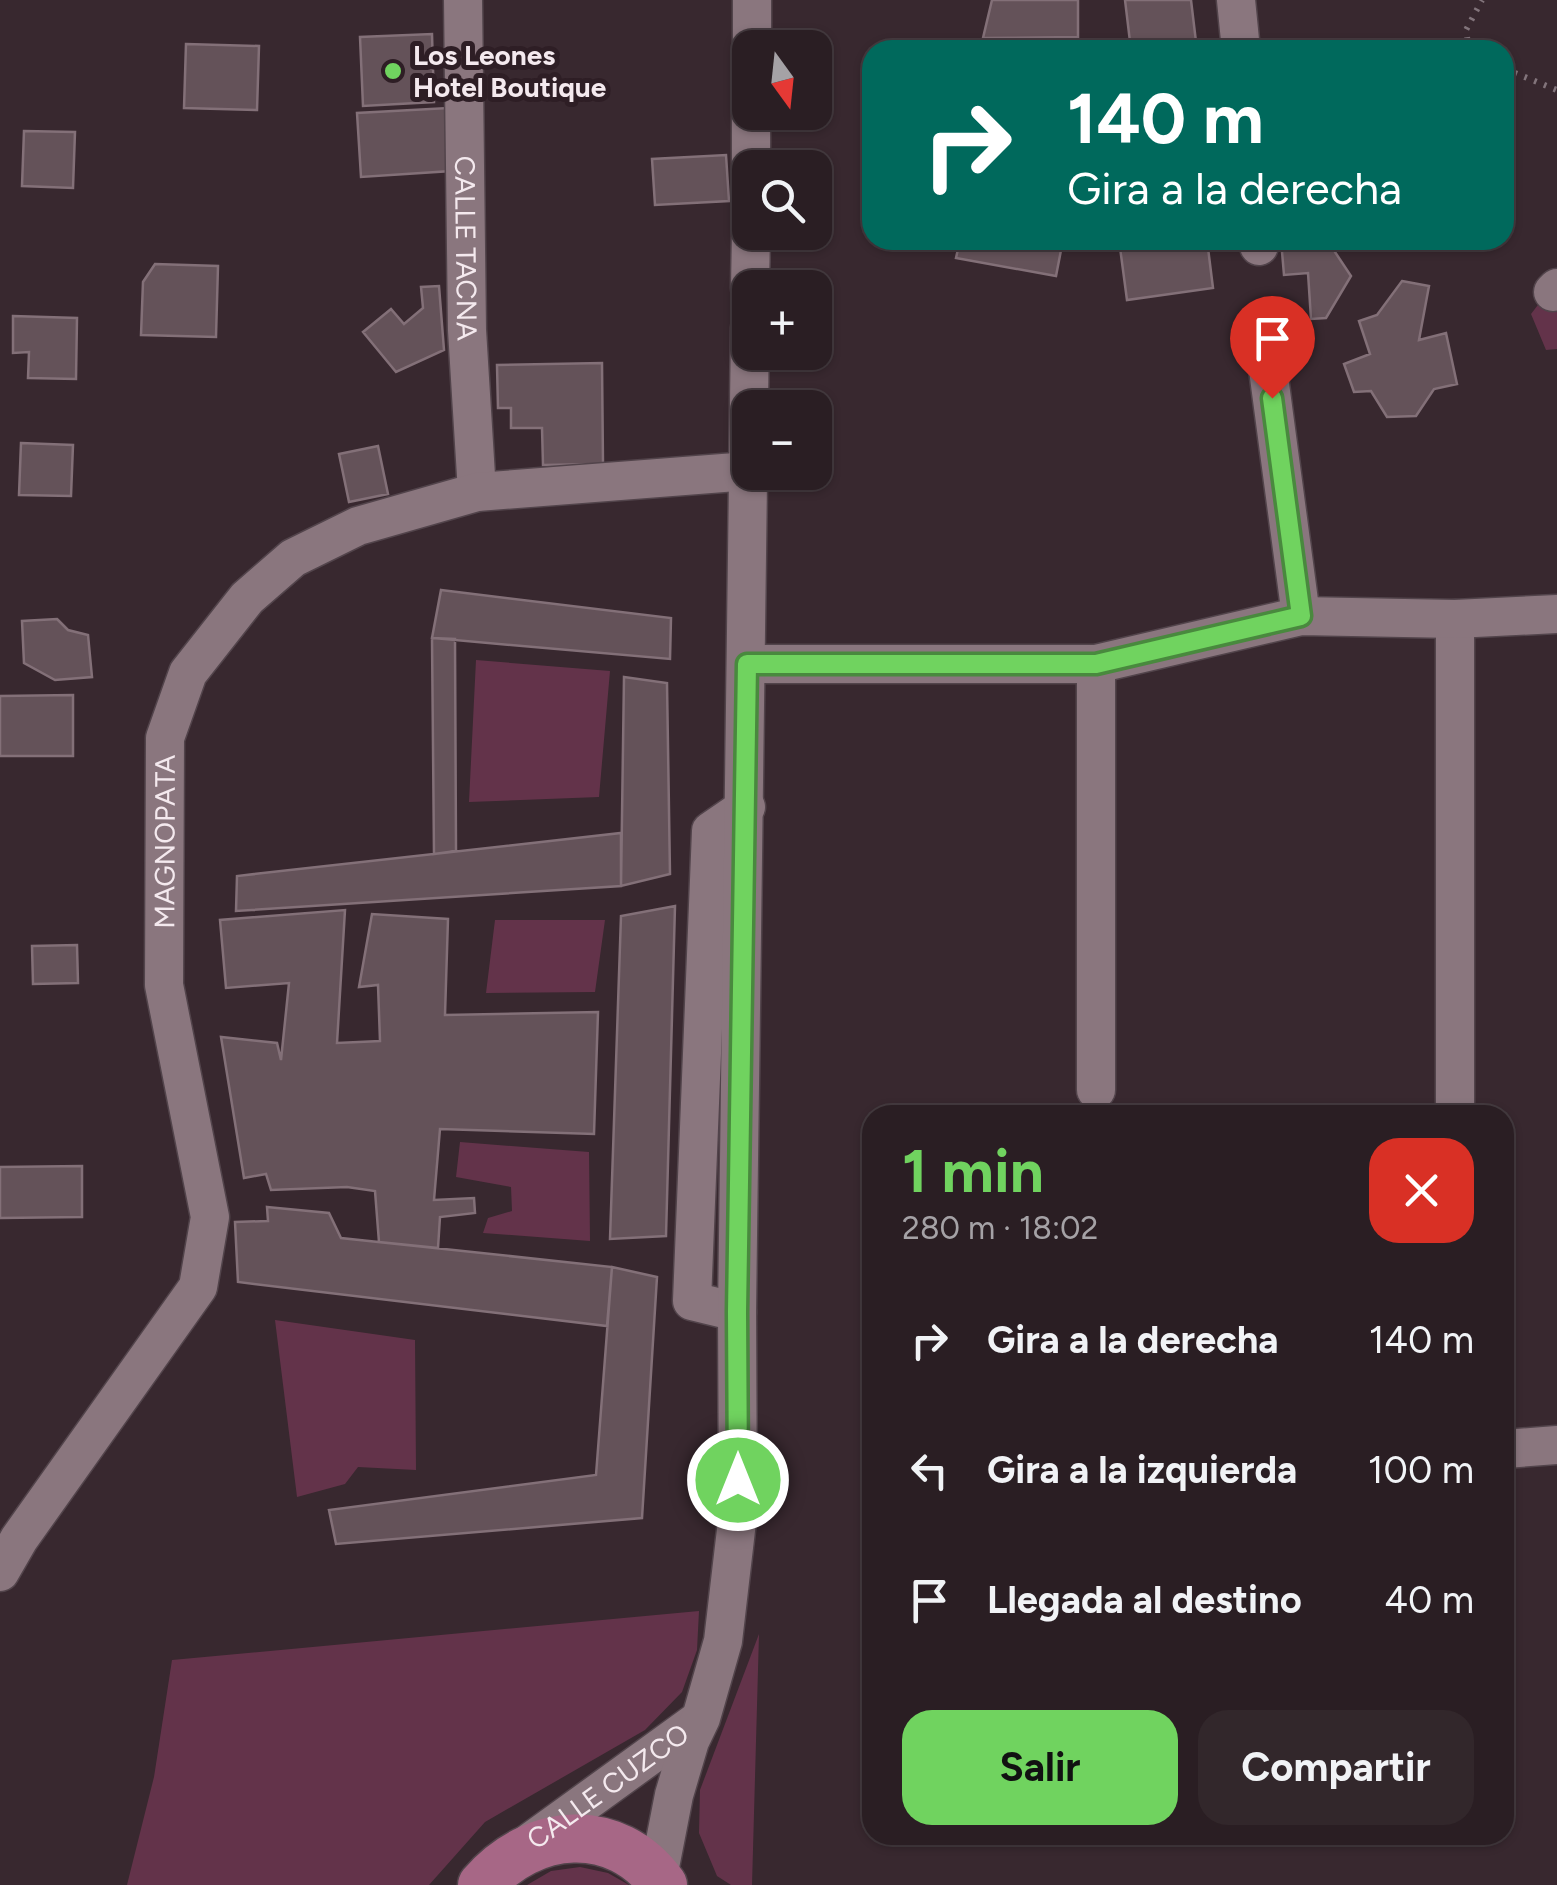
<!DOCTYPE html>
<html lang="es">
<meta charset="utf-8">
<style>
body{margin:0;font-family:Figtree,sans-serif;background:#32272b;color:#f1f3f6;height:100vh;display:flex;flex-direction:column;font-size:38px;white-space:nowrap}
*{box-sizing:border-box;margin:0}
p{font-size:32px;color:#a5a2a6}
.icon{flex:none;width:55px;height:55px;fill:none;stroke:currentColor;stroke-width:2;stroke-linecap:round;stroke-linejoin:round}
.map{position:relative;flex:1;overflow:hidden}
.side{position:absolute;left:862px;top:1105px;width:652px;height:740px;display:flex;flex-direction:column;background:#2a1e23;border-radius:30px;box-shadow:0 2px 8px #0004,0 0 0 2px #463c41}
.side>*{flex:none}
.top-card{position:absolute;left:862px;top:40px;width:652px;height:210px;border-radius:30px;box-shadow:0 2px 8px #0004,0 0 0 2px #463c41;background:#00695c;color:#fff;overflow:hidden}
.needle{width:65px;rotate:165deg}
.controls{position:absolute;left:732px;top:30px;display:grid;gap:20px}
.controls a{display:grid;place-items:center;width:100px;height:100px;border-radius:20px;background:#2a1e23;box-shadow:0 2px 8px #0004,0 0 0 2px #463c41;font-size:50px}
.pin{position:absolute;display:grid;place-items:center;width:85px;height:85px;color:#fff;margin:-102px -42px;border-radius:50% 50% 50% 0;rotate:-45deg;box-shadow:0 0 10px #0007}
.pin .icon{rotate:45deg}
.me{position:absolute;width:110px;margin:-55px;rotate:0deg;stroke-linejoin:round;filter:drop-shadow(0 0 8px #0008)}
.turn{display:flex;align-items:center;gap:35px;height:210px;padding:0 40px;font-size:45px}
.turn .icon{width:130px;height:130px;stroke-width:2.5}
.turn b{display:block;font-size:70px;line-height:85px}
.round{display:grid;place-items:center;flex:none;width:105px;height:105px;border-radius:30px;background:#32272b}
.summary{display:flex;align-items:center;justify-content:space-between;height:170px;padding:0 40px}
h1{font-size:60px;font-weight:700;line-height:75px;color:#70d35f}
.button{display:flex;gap:20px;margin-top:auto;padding:20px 40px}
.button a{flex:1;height:115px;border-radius:30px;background:#70d35f;color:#111;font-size:40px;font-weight:700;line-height:115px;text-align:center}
.button a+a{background:#32272b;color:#f1f3f6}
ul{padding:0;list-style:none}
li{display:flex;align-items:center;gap:30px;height:130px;padding:0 40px}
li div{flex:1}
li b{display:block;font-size:38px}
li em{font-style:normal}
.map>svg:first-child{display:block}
</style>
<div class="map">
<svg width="1557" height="1885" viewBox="0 0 1557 1885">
<rect width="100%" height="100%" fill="#38282f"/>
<path fill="#63334a" d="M1557,280V349L1546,350L1531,314Z
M476,660L610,671L599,797L469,802Z
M495,920H605L595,992L486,993Z
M460,1142L589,1152L590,1241L483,1233L488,1218L512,1211L511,1187L456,1177Z
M275,1320L415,1340L416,1470L358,1467L345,1484L297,1497Z
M699,1611L697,1650L682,1692L645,1730L485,1822L429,1885H127L154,1777L172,1660Z
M759,1634L752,1885H731L717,1876L699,1833L700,1790Z
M580,1867L608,1873L629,1885H527L551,1871Z"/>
<path fill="#645259" stroke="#837078" stroke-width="2.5" d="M992,0H1078V37L983,38Z
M1125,0H1191L1197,50H1131Z
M432,34L434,102L363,106L360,37Z
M186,44L259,46L257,110L184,108Z
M448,108L451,171L361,177L357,113Z
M24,131L75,132L73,188L22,186Z
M726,155L729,201L655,205L652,159Z
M960,240H1063L1056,276L956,258Z
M1119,240H1207L1213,288L1127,300Z
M1281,240H1334L1335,252L1351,276L1326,318L1311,319L1308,273L1284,275Z
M155,264L218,266L216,337L141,335L143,282Z
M1402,281L1429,286L1419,340L1446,333L1457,384L1434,389L1416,416L1387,417L1371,391L1354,392L1344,364L1370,354L1359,321L1377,315Z
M439,286L444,350L396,372L363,332L391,309L404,324L423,308L421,287Z
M13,316L77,318L76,379L28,378L29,352L13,353Z
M602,363L603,464L543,465L542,428H511V408H498L497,365Z
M21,443L73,445L71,496L19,495Z
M378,446L388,494L349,502L339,454Z
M441,590L671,618L670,659L432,638Z
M57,619L68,630L88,635L92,677L55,680L24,663L22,621Z
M432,638L455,639L456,851L434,854Z
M624,677L667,683L670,874L621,886Z
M73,695V756H0V696Z
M621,833V886L236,911L237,876Z
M675,906L666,1236L610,1239L621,916Z
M345,910L337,1043L380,1041L378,985L359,987L372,914L448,919L445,1015L598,1012L594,1134L440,1129L434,1200L474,1198L475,1213L440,1217L438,1248L379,1242L375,1191L347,1187L271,1190L266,1174L244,1178L221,1037L277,1043L281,1060L289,983L226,988L220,920Z
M77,945L78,983L33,984L32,946Z
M82,1166V1217L0,1218V1167Z
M267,1207L329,1213L341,1238L612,1267L607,1326L238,1282L235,1222L268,1221Z
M612,1267L657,1277L642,1518L336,1544L329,1510L596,1475Z"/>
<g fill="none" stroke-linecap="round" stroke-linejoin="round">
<g stroke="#52444b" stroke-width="41">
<g id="minor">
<path id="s1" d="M463,0L467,330L477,492"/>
<path d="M1236,0L1241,50"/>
<path d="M752,48V0"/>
<path d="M751,168V112"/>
<path d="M1258,240L1259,246"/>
<path d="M750,288L751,232"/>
<path d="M1553,292L1557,288"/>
<path d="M1267,362L1301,616"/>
<path d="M1455,619V1115"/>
<path d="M747,664H1096L1301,616L1455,619L1557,614"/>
<path d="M1096,1090V664"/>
<path d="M737,1312L692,1301L711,831L746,807"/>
<path d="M1505,1449L1557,1445"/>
<path id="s2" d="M0,1572L19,1539L198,1287L210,1217L164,985L165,738L188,673L247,598L293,558L358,526L477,492L749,471"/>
<path id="s3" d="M525,1846L699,1720"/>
<path d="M658,1877L674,1795L690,1741L701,1718L723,1641L738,1513L737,1312L750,328"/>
</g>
</g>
<g stroke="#52444b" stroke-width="51">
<path id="major" d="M482,1885C531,1827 616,1819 663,1885"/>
</g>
<path stroke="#82747b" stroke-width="6" stroke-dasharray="2.5 8" stroke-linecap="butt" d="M1469,50L1466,30L1482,0
M1505,69L1557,90"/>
<use href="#minor" stroke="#8a767e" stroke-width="38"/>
<use href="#major" stroke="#a76786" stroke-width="48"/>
</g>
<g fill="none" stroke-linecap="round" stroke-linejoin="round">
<g stroke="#49893e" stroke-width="25">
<path id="route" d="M738,1480L737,1312L747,664H1096L1301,616L1272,398"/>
</g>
<use href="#route" stroke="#70d35f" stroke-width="18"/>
</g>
<circle fill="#70d35f" stroke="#2e1e25" stroke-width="4" cx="393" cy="71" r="10"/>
<g text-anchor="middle" stroke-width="10" stroke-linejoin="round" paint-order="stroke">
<g font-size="28" font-weight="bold" fill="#f4e9ee" stroke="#2e1e25" text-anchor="start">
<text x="413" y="65">Los Leones<tspan x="413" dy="32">Hotel Boutique</tspan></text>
</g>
<g font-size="28" fill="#f4e9ee" stroke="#2e1e25">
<text dy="10" stroke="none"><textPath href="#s1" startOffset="248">CALLE TACNA</textPath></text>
<text dy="10" stroke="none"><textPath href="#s2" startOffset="798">MAGNOPATA</textPath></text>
<text dy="10" stroke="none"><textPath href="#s3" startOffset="102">CALLE CUZCO</textPath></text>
</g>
</g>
</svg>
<div class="controls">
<a><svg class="needle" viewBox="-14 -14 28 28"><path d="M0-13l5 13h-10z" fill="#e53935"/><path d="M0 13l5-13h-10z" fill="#a5a2a6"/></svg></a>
<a><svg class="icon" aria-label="search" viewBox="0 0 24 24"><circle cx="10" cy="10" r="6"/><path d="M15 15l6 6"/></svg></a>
<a>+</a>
<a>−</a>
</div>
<div class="pin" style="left:1272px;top:398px;background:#d93025"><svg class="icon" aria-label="arrive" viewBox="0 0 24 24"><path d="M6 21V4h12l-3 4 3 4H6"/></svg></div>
<svg class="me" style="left:738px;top:1480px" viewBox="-20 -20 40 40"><circle r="17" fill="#70d35f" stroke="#fff" stroke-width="3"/><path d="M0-11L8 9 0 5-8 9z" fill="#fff"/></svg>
<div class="top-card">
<div class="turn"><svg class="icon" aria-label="right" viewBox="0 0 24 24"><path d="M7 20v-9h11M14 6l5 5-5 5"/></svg><div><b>140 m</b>Gira a la derecha</div></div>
</div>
<section class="side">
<div class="summary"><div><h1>1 min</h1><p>280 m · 18:02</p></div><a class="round" style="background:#d93025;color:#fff"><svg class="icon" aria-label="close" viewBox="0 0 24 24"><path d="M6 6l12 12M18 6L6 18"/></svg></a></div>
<ul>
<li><svg class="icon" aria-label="right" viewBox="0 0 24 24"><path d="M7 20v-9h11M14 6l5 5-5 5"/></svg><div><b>Gira a la derecha</b></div><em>140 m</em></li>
<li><svg class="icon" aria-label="left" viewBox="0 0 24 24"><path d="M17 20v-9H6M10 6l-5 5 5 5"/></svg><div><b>Gira a la izquierda</b></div><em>100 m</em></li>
<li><svg class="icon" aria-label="arrive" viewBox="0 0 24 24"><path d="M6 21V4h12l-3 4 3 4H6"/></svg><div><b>Llegada al destino</b></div><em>40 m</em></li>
</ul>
<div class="button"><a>Salir</a><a>Compartir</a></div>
</section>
</div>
